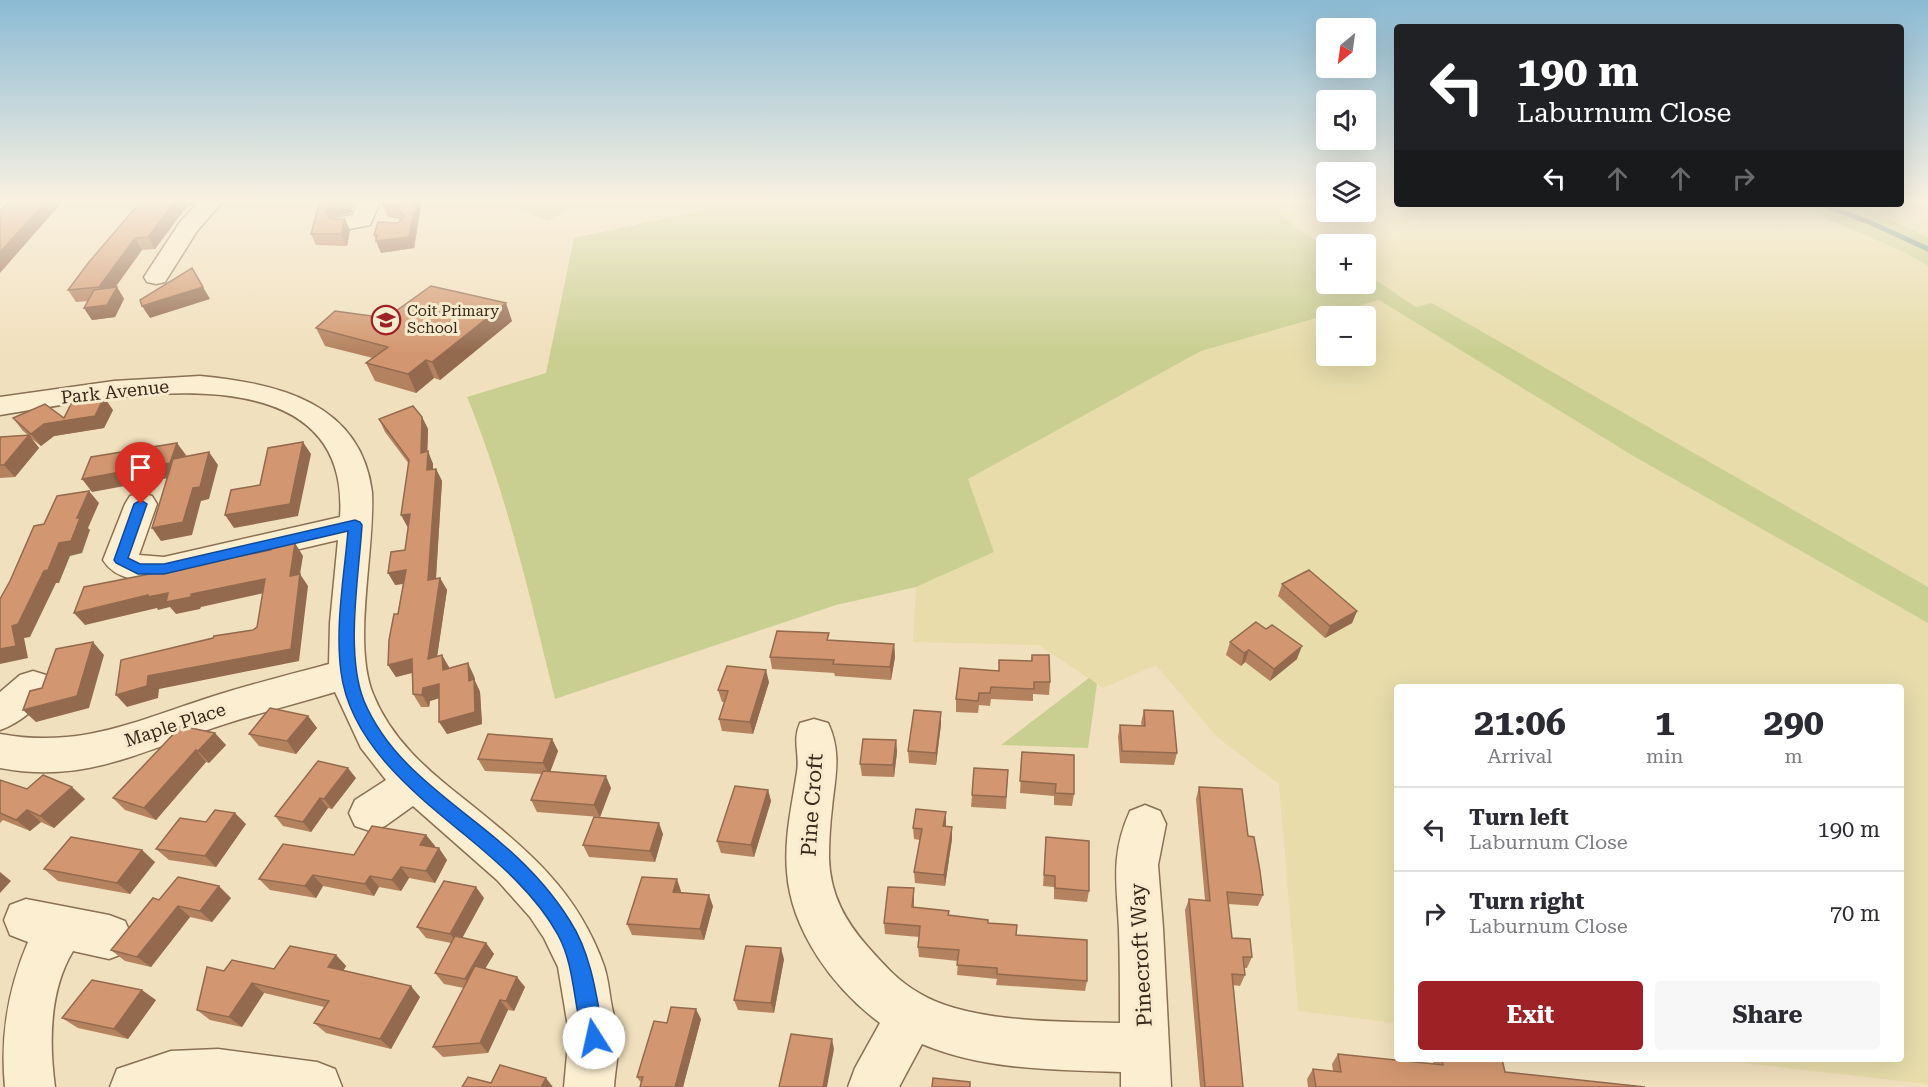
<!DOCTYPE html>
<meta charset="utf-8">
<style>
body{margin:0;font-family:"Roboto Serif",serif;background:#f7f7f7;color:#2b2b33;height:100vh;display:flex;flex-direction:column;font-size:22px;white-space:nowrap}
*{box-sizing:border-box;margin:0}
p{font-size:20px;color:#7c7c81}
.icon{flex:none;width:33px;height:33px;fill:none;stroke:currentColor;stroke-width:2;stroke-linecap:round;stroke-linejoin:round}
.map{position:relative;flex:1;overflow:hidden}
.side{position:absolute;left:1394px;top:684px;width:510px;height:378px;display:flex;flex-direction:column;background:#fff;border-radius:6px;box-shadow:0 6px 24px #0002}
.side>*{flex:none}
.hud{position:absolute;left:1394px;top:24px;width:510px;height:183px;border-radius:6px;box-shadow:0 6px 24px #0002;background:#202124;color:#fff;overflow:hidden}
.needle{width:39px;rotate:209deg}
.controls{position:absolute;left:1316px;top:18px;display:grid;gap:12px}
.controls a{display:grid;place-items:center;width:60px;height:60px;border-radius:6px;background:#fff;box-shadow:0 6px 24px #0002;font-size:30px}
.pin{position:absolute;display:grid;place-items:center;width:51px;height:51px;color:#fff;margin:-62px -26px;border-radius:50% 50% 50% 0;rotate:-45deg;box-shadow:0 0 6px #0007}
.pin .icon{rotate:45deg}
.me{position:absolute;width:66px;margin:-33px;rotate:350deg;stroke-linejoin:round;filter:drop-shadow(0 0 4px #0008)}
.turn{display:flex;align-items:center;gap:21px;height:126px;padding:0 24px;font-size:27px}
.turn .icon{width:78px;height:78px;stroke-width:2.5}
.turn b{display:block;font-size:42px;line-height:51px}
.lanes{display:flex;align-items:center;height:57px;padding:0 24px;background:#0003;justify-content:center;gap:30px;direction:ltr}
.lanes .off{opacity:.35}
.eta{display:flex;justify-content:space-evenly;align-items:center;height:102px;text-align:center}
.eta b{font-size:36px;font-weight:700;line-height:42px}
.button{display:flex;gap:12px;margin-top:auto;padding:12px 24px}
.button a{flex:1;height:69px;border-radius:6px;background:#9d2125;color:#fff;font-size:24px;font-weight:700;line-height:69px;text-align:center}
.button a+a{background:#f7f7f7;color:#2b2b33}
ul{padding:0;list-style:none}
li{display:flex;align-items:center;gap:18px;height:84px;padding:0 24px;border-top:2px solid #e1e1e2}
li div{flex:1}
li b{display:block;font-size:22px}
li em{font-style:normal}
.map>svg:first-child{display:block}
</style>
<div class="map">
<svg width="1928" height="1087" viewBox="0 0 1928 1087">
<rect width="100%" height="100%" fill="#f1e0bd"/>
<path fill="#e7dcaa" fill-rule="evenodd" d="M1266,200H1326V212H1365V200H1396V204H1792L1902,251L1928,266V587L1432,303L1416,307L1365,273V244H1326V247L1296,227Z
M1901,200H1928V237L1855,204H1900Z
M1379,300L1635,457L1928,623V1084L1709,1059H1900V687H1396V1023L1298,1011L1279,784L1217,737L1156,665L1103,688L1039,645L913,642L916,587L994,552L968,479L1201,351ZM1326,316H1365V356H1326Z"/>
<path fill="#c9cf91" d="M494,200H587L548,221Z
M751,200H1266L1296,227L1326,247V284H1365V273L1416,307L1432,303L1928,587V623L1635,457L1379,300L1201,351L968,479L994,552L916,587L836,605L555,699C530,598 507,494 467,397L546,373L574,238Z
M1792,204H1855L1928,237V266L1902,251Z
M1089,678L1097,684L1088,748L1001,745Z"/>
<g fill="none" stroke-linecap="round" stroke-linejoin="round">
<path stroke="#689085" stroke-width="5" d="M1820,204L1869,222L1928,249"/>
<g stroke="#8a7055" stroke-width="3">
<path id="minor" d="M0,200H15L8,210L0,212Z
M201,200H224L197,231L165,282L156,284L147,282L144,277L180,222Z
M359,200H381L370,225L344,230L336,228L332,223L336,218L353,215Z
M200,376C276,383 361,402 372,492C375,551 352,642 373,694C391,739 427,770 464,799C525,848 577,889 604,966C608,978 609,990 611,1002C613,1014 617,1025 618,1037C619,1054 615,1071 614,1087H564L569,1033L558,967L544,938L530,917L497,880L413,806L385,826L370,831L355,826L349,813L355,800L386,780L361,748L335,692C295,704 255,714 216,727C139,752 84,784 0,768V734C82,749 138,720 214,696C252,684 291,674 329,664L330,623L338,540L164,581C142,581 116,581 103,560L125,504L130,496L141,493L152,496L157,504L139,555L164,557L340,517C352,342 103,399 0,415V397L114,381Z
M33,671L46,675L52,686C42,705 20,723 0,730V692L20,675Z
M814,719L828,723C842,753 835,777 832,808C830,824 829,841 829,858C830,894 845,921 868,947C884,965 898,981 919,993C968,1023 1063,1022 1120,1023C1120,992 1120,961 1119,930C1117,884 1110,855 1130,811L1145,805L1160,811L1166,824L1158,865L1163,928L1171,1087H1121V1072C1054,1070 984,1070 922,1044L899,1087H848L855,1068L880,1023C834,989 791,931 787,872C784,838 792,805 797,772C800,753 792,741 800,723Z
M26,899L109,915L125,921L132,937L125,953L109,959L73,951C49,991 49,1042 55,1087H5C0,1036 8,989 28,942L10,935L4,920L10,905Z
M218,1049L317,1062L335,1069L342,1087H110L117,1069L171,1051Z"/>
</g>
<use href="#minor" fill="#fbeed1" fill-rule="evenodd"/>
</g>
<path fill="#b58260" d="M142,200H199L193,206H187L155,249L142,250L115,287H117L124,299L115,317L92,320L84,308L88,301L76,302L68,290Z
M320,200H355L351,213L336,216L333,219L350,230L347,246L316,245L311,234Z
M385,200H422L414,248L381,253L374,235L398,223L400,219L388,217L383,205Z
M386,318L512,321L440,380L434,378L416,393L375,381L366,363L373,358L325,346L316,328Z
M113,410L104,428L54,436L41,446L32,439L39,448L15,477L0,478V437L28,435L23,431L13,418H64Z
M422,417L428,429L427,451L433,464V469H436L442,481L436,579L440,578L447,590L437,656L449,667V668L474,676L475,681L480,692L482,724L447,734L439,698L430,701L429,707H421L413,694L412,673L396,677L388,665L403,584L395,585L405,550L408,528L409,464L385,432L379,419Z
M1282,584L1357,611L1352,623L1325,638L1278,596Z
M1230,642L1297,659L1270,681L1245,662L1241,666L1226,655Z
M894,644L895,657L891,680L835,676L834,673L772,669L770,657Z
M1032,655L1050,682L1049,695L1033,694V701L991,699L990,706L979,705L978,713L956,712V699L999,671L1031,661Z
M769,682L753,734L722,731L719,719L724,702H722L718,690Z
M1144,710L1177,753L1174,765L1120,763L1118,737L1120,725L1142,726L1141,723Z
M941,712V724L936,765L909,763L908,751Z
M308,716L317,728L296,754L259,746L249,734Z
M181,726L226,745L209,763L206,762L156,820L125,810L113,798Z
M552,739L558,751L550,772L611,788L600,817L537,812L531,800L542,774L485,771L478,759Z
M896,740L897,752L894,777L862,776L860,764Z
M1022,752L1074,794L1072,806L1054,805V796L1020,793Z
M1008,770L1006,809L971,807L972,795Z
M356,778L332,809L328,808L311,832L283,826L275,816Z
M0,780L27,789L85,799L54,828L41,822L30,831L3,820L0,823Z
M1199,787L1248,836L1263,895L1258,906L1228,904L1232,938L1252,957L1247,968H1244L1245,975L1240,986L1233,985L1243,1087H1200L1185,910L1189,899L1205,900L1196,799Z
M768,790L771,801L754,857L721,853L717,841Z
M206,822L246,824L216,867L169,860L156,849Z
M946,824V827H952V839L945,886L915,883L914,872L920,840L914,839L913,828Z
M663,834L655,862L589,857L583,845Z
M426,835L435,846L434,848L447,860L435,883L409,878L401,891L379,887L374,896L323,886L316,898L270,890L259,879L354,855Z
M1046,837L1089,891L1087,902L1054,899V887L1043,886Z
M155,862L130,894L58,881L44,869Z
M914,888V908L988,923L1016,935L1087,981L1085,991L996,985L997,979L957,975L958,961L919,957L918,947L919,937L885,934L884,923Z
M681,891V893L713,906L704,940L632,935L627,924Z
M231,898L212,922L190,917L151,967L125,961L111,950L159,900Z
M484,898L462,938L486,943L494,954L485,968L525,987L514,1011L508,1010L488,1053L443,1057L433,1047L464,988L444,984L435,973L451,943L426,938L417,927Z
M336,955L346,966L343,971L420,997L391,1049L326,1033L314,1023L324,1007L264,993L242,1027L210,1020L197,1010L224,971L274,969Z
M784,959L774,1013L738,1010L734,1000Z
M156,1000L128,1039L78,1028L62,1018Z
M701,1019L683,1087H640L641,1083L637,1077Z
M1338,1054L1432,1064L1436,1059H1502L1505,1072L1645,1087H1308L1307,1079L1313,1069L1333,1071L1332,1064Z"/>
<path fill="#936a4e" d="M47,200H64L0,273V252Z
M176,200H199L193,206H187L155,249L148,237Z
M347,200H355L351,213L336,216L330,223L325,212L330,204Z
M416,200H422L414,248L381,253L376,241L409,237Z
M345,219L350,230L347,246L341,234Z
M135,238L142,250L107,299L99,287Z
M192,268L210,299L150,318L142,306Z
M117,287L124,299L115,317L92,320L84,308Z
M506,303L512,321L440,380L432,362Z
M426,360L434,378L416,393L408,374Z
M104,397L113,410L104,428L54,436L41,446L31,434L44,424L95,416Z
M422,417L428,429L427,465L421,453Z
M29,435L39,448L15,477L4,465Z
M303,442L311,454L298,516L234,528L225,515L290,504Z
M177,443L186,455L179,476L92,492L82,479Z
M428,451L433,464V483L427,470Z
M209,452L218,465L209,499L201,501L192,535L161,541L152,528L193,488Z
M436,469L442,481L435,592L428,580Z
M89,491L99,503L88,528L90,530L82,553L70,556L59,583H56L30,637L24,638L28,658L0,664V649L12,626L59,543L77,518Z
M410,514L408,528L401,515Z
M295,543L303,556L300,574L308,586L299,661L159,689L158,698L127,707L116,695L148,676L291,649L290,576Z
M406,570L413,582L395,585L388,573Z
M440,578L447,590L435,671L428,659Z
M265,579L273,591L201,607L200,609L176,614L170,607L158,610L157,608L85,625L74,613L148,595L168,593L191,594Z
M1357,611L1352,623L1325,638L1330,626Z
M93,642L104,655L89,708L36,722L23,710Z
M894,644L895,657L891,680L890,667Z
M1302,646L1297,659L1270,681L1274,669Z
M1249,650L1245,662L1241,666L1244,653Z
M442,655L449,667L450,683L443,670Z
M412,659L419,671L396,677L388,665Z
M468,663L474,676L475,681L480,692L482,724L447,734L439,722L469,681Z
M766,670L769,682L753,734L750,722Z
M439,684L446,696L430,701L429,707L422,695L423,688Z
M941,712V724L936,765V753Z
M308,716L317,728L296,754L287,741Z
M215,733L226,745L209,763L198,751Z
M552,739L558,751L549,775L543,763Z
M896,740L897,752L894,777L893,765Z
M196,750L206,762L156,820L144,808Z
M348,768L356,778L332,809L324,799Z
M606,776L611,788L600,817L594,805Z
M72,787L85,799L54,828L40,816Z
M768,790L771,801L754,857L751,845Z
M320,798L328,808L311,832L303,822Z
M27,810L41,822L30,831L16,820Z
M946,812V824L944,838L943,826Z
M235,813L246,824L216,867L205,856Z
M659,823L663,834L655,862L650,851Z
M952,827V839L945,886L944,875Z
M426,835L435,846L428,857L420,845Z
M439,848L447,860L435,883L426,871Z
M142,850L155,862L130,894L117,883Z
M401,867L409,878L401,891L392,880Z
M0,872L11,881L0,893Z
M313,875L323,886L316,898L305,886Z
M370,876L379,887L374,896L365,884Z
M677,879L681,891L678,903L673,892Z
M219,886L231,898L212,922L200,911Z
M476,887L484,898L459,944L450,934Z
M914,888V899L912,918V907Z
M709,895L713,906L704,940L700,929Z
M178,906L190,917L151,967L137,957Z
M486,943L494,954L473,989L465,979Z
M781,948L784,959L774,1013L771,1003Z
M336,955L346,966L339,978L328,967Z
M517,977L525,987L514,1011L506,1001Z
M252,983L264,993L242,1027L229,1017Z
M411,986L420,997L391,1049L380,1039Z
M142,990L156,1000L128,1039L114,1029Z
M500,1000L508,1010L488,1053L480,1043Z
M696,1009L701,1019L683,1087H675Z
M832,1039L834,1049L827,1087H823Z
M546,1078L553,1087H541Z"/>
<path fill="#d29770" stroke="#936a4e" stroke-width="1.5" d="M11,200H47L0,252V211Z
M142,200H176L148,237L135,238L99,287L68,290L89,262Z
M320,200H347L346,202L330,204L325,212L330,219H345L341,234H311Z
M385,200H416L409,237L376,241L377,235H374L378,222L398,223L404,216L398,208L383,205Z
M192,268L203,287L142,306L140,300Z
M431,286L506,303L432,362L426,360L408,374L366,363L388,347L316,328L335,311L386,318Z
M117,287L107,305L84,308L94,290Z
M104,397L95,416L44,424L31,434L13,418L45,404L64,418L72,402Z
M413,406L422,417L421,453L428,451L427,470L436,469L428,580L440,578L428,659L442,655L443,670L468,663L469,681L474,679L475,712L439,722V684L423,688L422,695L413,694L412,659L388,665L389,640L394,614H398L406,570L388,573L391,552L405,550L410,514L401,515L409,460L379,419Z
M29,435L4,465H0V437Z
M303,442L290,504L225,515L231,490L260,485L268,448Z
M177,443L170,463L82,479L91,457Z
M209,452L200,487L193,488L183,522L152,528L173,459Z
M89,491L77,518H80L71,541L59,543L48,570L44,571L18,624L12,626L16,646L0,649V599L10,581L34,526L44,524L57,496Z
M295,543L290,576L300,574L291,649L148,676L147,686L116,695L121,660L213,638L214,636L253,630L257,627L265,579L191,594V597L166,602L168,593L148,597V595L74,613L84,587L271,550V548Z
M1309,570L1357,611L1330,626L1282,584Z
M1256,622L1266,629L1272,625L1302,646L1274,669L1249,650L1244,653L1230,642Z
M777,631L829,633L827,640L894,644L890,667L833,664L834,660L770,657Z
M93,642L77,696L23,710L30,691L42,688L56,649Z
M1032,655H1049L1050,682H1034V689L991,687L990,693H979L978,701L956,699L960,668L999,671V660L1032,661Z
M727,666L766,670L750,722L719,719L728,691L718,690Z
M270,708L308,716L287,741L249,734Z
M914,710L941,712L936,753L908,751Z
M1144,710L1173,711L1177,753L1122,751L1120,725L1145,726Z
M181,726L215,733L198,751L196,750L144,808L113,798Z
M488,734L552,739L543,763L478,759Z
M863,739L896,740L893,765L860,764Z
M1022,752L1074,755V794L1055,793L1056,784L1020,781Z
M318,761L348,768L324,799L320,798L303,822L275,816Z
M974,768L1008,770L1006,797L972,795Z
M543,771L606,776L594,805L531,800Z
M43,775L72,787L40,816L27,810L16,820L0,813V780L27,789Z
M735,786L768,790L751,845L717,841Z
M1199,787L1242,789L1248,836L1254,837L1260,871L1263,895L1227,892L1232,938L1250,939L1252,957H1243L1245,975L1232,974L1243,1087H1205L1189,899L1210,901Z
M916,809L946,812L943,826L952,827L944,875L914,872L922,829L913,828Z
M215,810L235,813L205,856L156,849L180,818L206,822Z
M594,817L659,823L650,851L583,845Z
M372,826L426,835L420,845L439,848L426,871L401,867L392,880L370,876L365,884L313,875L305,886L259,879L283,844L354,855Z
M71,837L142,850L117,883L44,869Z
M1046,837L1089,841V891L1055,888V876L1044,875Z
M178,877L219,886L200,911L178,906L137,957L111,950L153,898L159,900Z
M642,877L677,879L673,892L709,895L700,929L627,924Z
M444,881L476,887L450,934L417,927Z
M888,887L914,888L912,907L949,911L948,915L988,920V923L1017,925L1016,935L1087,940V981L997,974V968L957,965L959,950L918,947L920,926L884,923Z
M455,936L486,943L465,979L435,973Z
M290,946L336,955L328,967L411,986L380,1039L314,1023L329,1001L252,983L229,1017L197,1010L207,967L224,971L232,960L274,969Z
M746,946L781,948L771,1003L734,1000Z
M475,966L517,977L506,1001L500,1000L480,1043L433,1047Z
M92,980L142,990L114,1029L62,1018Z
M671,1007L696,1009L675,1087H640L643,1077H637L654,1021L667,1023Z
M791,1034L832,1039L823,1087H779Z
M1338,1054L1443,1065L1442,1059H1502L1505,1072L1645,1087H1316L1313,1069L1341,1072Z
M500,1065L546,1078L541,1087H462L468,1077L491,1083Z
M933,1078L970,1082V1087H932Z"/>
<linearGradient id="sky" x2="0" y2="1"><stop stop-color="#8bbad4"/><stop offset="0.57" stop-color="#f9f1e1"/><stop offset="1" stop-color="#f9f1e1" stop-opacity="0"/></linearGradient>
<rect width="1928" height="352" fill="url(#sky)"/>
<path fill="#1a73e8" stroke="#114b97" stroke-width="1.5" d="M141,500L147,504L128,558L140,564H164L355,520L360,522L362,525C359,575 345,654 364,701C391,765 451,800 501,843C527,865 552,892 570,921C592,955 597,999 604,1038L601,1045L594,1048L587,1045C572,1010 577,970 558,935C537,896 499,863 465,835C415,794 350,743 341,672C335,626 344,577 348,531L164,574H138L116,563L114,560L134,504Z"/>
<defs>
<g id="school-ring" transform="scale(1.5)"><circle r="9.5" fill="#f8eacd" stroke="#9d2125" stroke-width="1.5"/><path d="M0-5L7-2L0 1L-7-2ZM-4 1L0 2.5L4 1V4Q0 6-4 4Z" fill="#9d2125"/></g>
</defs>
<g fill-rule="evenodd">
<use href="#school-ring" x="386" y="320"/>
</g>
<g text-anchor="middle" stroke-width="6" stroke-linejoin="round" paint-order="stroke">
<g font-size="15" fill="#38281b" stroke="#f8eacd" text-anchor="start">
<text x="407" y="316">Coit Primary<tspan x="407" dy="17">School</tspan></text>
</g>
<g font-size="18" fill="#38281b" stroke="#f8eacd">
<text transform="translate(115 392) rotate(-6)" y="6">Park Avenue</text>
<text transform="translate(175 725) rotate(-18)" y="6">Maple Place</text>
</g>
<g font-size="21" fill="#38281b" stroke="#f8eacd">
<text transform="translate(812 805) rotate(-86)" y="7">Pine Croft</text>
<text transform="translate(1141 955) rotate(-93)" y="7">Pinecroft Way</text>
</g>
</g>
</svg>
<div class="controls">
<a><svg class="needle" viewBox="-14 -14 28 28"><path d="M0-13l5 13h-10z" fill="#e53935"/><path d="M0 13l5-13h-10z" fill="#7c7c81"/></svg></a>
<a><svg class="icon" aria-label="sound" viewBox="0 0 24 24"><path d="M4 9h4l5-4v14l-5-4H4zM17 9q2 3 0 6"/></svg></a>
<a><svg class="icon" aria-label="layers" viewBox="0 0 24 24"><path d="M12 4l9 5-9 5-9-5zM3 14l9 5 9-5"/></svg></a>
<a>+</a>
<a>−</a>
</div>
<div class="pin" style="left:141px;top:504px;background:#d93025"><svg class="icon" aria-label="arrive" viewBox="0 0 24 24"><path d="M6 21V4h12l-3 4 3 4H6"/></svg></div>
<svg class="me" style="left:594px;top:1038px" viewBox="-20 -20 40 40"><circle r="19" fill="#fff"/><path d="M0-13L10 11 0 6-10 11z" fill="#1a73e8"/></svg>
<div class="hud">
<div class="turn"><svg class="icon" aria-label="left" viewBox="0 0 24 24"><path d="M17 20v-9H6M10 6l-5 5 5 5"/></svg><div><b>190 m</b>Laburnum Close</div></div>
<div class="lanes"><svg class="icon" aria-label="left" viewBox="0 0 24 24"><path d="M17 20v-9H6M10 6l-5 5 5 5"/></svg><svg class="icon off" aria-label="ahead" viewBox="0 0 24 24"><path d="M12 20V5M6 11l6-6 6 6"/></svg><svg class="icon off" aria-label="ahead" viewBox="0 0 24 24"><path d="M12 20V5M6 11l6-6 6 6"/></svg><svg class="icon off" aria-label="right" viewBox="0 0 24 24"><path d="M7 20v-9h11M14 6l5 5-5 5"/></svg></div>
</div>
<section class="side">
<div class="eta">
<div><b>21:06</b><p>Arrival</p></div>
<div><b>1</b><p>min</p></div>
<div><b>290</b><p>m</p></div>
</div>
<ul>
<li><svg class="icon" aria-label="left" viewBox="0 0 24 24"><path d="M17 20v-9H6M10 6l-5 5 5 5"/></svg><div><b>Turn left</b><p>Laburnum Close</p></div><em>190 m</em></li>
<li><svg class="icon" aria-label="right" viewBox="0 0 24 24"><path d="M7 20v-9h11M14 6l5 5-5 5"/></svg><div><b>Turn right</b><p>Laburnum Close</p></div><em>70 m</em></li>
</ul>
<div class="button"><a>Exit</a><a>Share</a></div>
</section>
</div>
